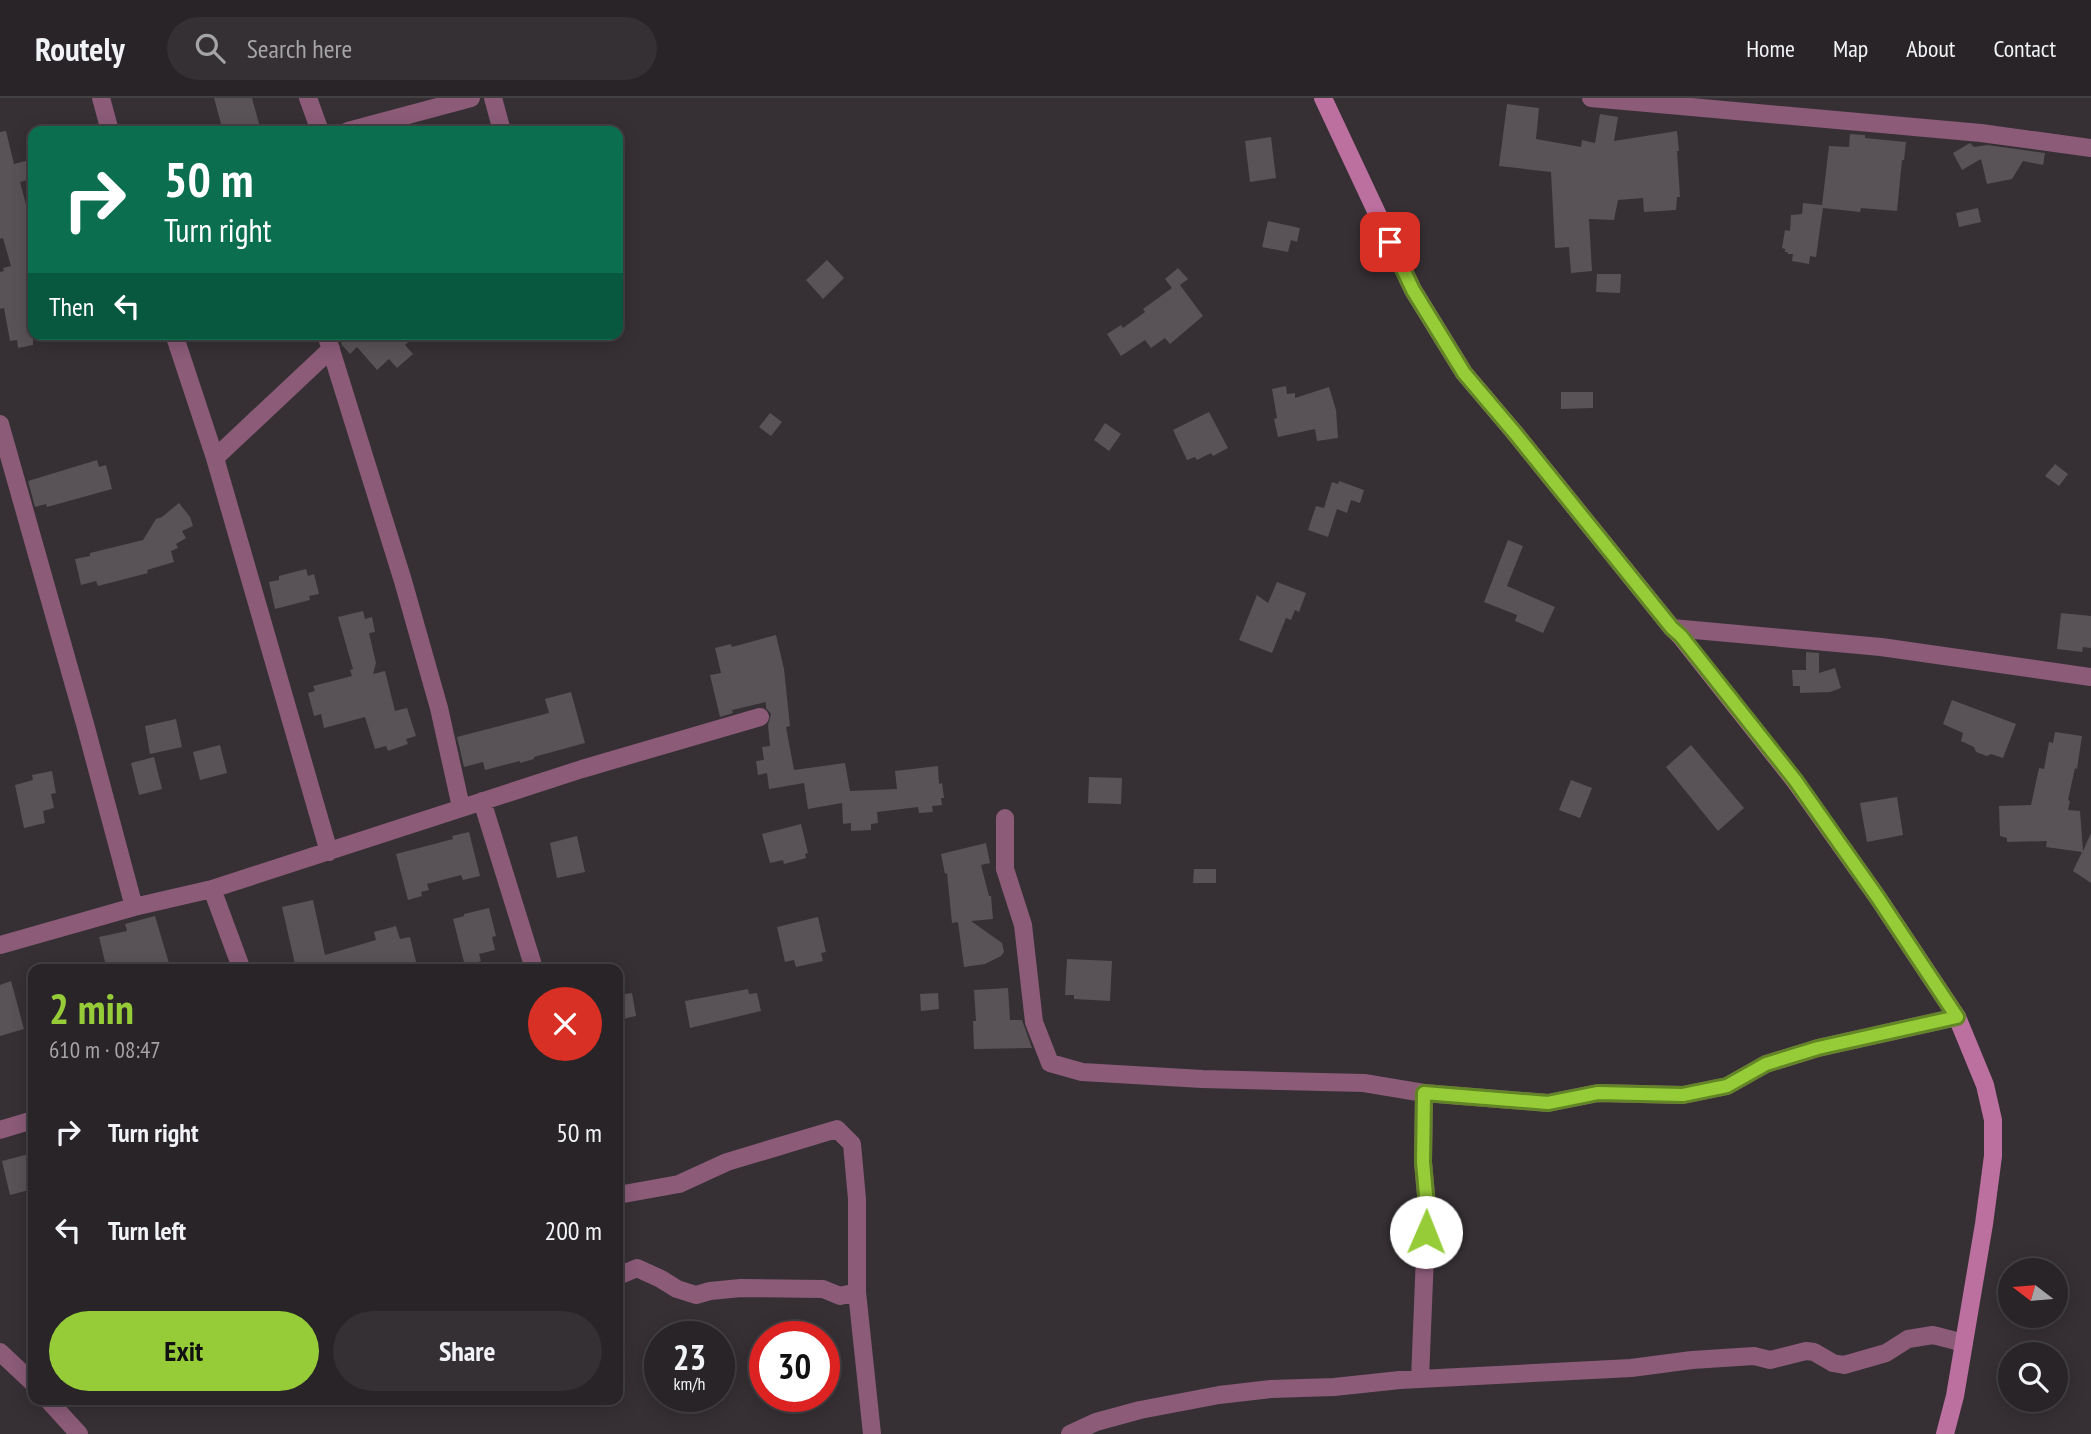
<!DOCTYPE html>
<meta charset="utf-8">
<style>
body{margin:0;font-family:"PT Sans Narrow",sans-serif;background:#343033;color:#f1f3f6;height:100vh;display:flex;flex-direction:column;font-size:26px;white-space:nowrap}
*{box-sizing:border-box;margin:0}
p{font-size:23px;color:#a5a4a7}
.icon{flex:none;width:38px;height:38px;fill:none;stroke:currentColor;stroke-width:2;stroke-linecap:round;stroke-linejoin:round}
.map{position:relative;flex:1;overflow:hidden}
.sheet{position:absolute;left:28px;top:866px;width:595px;height:441px;display:flex;flex-direction:column;background:#282427;border-radius:14px;box-shadow:0 4px 18px #0003,0 0 0 2px #444144}
.sheet>*{flex:none}
.hud{position:absolute;left:28px;top:28px;width:595px;height:214px;border-radius:14px;box-shadow:0 4px 18px #0003,0 0 0 2px #444144;background:#0b6e4f;color:#fff;overflow:hidden}
.needle{width:46px;rotate:286deg}
.fabs{position:absolute;left:1998px;top:1160px;display:grid;gap:14px}
.fabs a{display:grid;place-items:center;width:70px;height:70px;border-radius:50%;background:#282427;box-shadow:0 4px 18px #0003,0 0 0 2px #444144;font-size:35px}
.speed{position:absolute;left:644px;top:1223px;display:flex;gap:14px;font-size:35px;font-weight:700;text-align:center}
.speed>*{display:grid;place-content:center;width:91px;height:91px;border-radius:50%;background:#282427;box-shadow:0 4px 18px #0003,0 0 0 2px #444144;line-height:1}
.speed small{font-size:18px;font-weight:400}
.speed .limit{border:10px solid #d22;background:#fff;color:#111}
.pin{position:absolute;display:grid;place-items:center;width:60px;height:60px;color:#fff;margin:-30px;border-radius:14px;box-shadow:0 4px 10px #0006}
.me{position:absolute;width:77px;margin:-38px;rotate:1deg;stroke-linejoin:round;filter:drop-shadow(0 0 5px #0008)}
.turn{display:flex;align-items:center;gap:24px;height:147px;padding:0 21px;font-size:32px}
.turn .icon{width:91px;height:91px;stroke-width:2.5}
.turn b{display:block;font-size:49px;line-height:60px}
.then{display:flex;align-items:center;height:66px;padding:0 21px;background:#0003;gap:14px;font-size:26px}
.round{display:grid;place-items:center;flex:none;width:74px;height:74px;border-radius:37px;background:#343033}
.headline{display:flex;align-items:center;justify-content:space-between;height:119px;padding:0 21px}
h1{font-size:42px;font-weight:700;line-height:52px;color:#97cc39}
.primary-button{display:flex;gap:14px;margin-top:auto;padding:14px 21px}
.primary-button a{flex:1;height:80px;border-radius:42px;background:#97cc39;color:#111;font-size:28px;font-weight:700;line-height:80px;text-align:center}
.primary-button a+a{background:#343033;color:#f1f3f6}
ul{padding:0;list-style:none}
li{display:flex;align-items:center;gap:21px;height:98px;padding:0 21px}
li div{flex:1}
li b{display:block;font-size:26px}
li em{font-style:normal}
header{display:flex;align-items:center;gap:42px;box-sizing:border-box;height:98px;padding:0 35px;background:#282427;border-bottom:2px solid #444144}
header strong{font-size:33px}
nav{display:flex;gap:38px;margin-inline-start:auto;font-size:24px}
.search{width:490px;height:63px;background:#343033;display:flex;align-items:center;gap:18px;box-sizing:border-box;padding:0 24px;border-radius:38px;color:#a5a4a7;font-size:26px}
.map>svg:first-child{display:block}
</style>
<header>
<strong>Routely</strong>
<div class="search"><svg class="icon" aria-label="search" viewBox="0 0 24 24"><circle cx="10" cy="10" r="6"/><path d="M15 15l6 6"/></svg>Search here</div>
<nav><a>Home</a><a>Map</a><a>About</a><a>Contact</a></nav>
</header>
<div class="map">
<svg width="2091" height="1336" viewBox="0 0 2091 1336">
<rect width="100%" height="100%" fill="#363034"/>
<path fill="#595256" d="M214,0H252L261,33H223Z
M1507,6L1539,10L1536,41L1581,49L1582,42L1595,45L1600,16L1618,19L1614,43L1677,33L1679,53H1677L1680,99H1677L1676,112L1644,114L1643,100L1618,102L1614,122L1589,121L1592,173L1571,175L1569,149L1555,150L1551,74L1499,68Z
M6,33L14,66L33,61V81L20,84L33,132V149L28,150L33,168V247L18,250L17,242L10,243L4,210L0,211V174L4,173L3,170L11,168L3,140L0,141V34Z
M1850,36L1865,37V40L1906,44L1904,62H1902L1897,113L1861,110L1860,114L1823,110L1816,159L1810,158L1809,166L1792,163L1793,156H1788V154H1785V151L1782,150L1785,132L1790,133L1791,117L1802,116L1803,105L1822,107L1829,48L1849,49Z
M1271,39L1276,80L1250,84L1245,43Z
M1970,45L1974,49L1987,47L2045,55L2043,67L2023,63L2012,81L1987,86L1981,61L1962,72L1953,55Z
M1978,110L1981,124L1959,129L1956,115Z
M1268,123L1300,130L1297,144L1291,142L1288,154L1262,149Z
M827,162L844,180L823,201L806,182Z
M1178,170L1188,181L1180,187L1203,218L1170,246L1165,240L1151,250L1145,242L1121,258L1107,236L1121,227L1123,230L1145,214L1143,211L1172,190L1165,181Z
M1597,176H1621L1620,195L1596,194Z
M346,236H418L405,247L413,256L397,270L389,261L377,272L357,249L350,256L342,247L341,245L348,238Z
M1286,288L1287,296L1295,295V300L1329,289L1336,312L1338,340L1317,343L1315,331L1278,339L1274,321L1277,320L1272,291Z
M1561,294H1593V310L1561,311Z
M1209,314L1228,350L1213,358L1211,355L1197,362L1195,359L1187,362L1173,332Z
M770,315L782,324L771,338L759,329Z
M1105,325L1121,336L1109,353L1094,342Z
M97,362L99,369L106,367L112,391L47,409L46,406L35,409L28,383Z
M2055,366L2068,376L2059,388L2045,378Z
M1339,383L1364,392L1360,405L1351,402L1347,415L1337,411L1328,439L1308,432L1316,408L1324,410L1332,384L1338,386Z
M179,405L190,419L193,428L182,433L186,440L176,446L178,450L171,453L174,464L147,472L148,475L98,488L96,483L81,487L75,461L90,458V455L143,442L156,421L162,419Z
M1508,442L1523,448L1507,488L1555,509L1543,535L1515,523L1517,517L1484,504Z
M306,471L308,478L314,476L319,496L309,498L310,502L275,511L269,484L279,482V478Z
M1277,484L1306,495L1299,514L1295,512L1291,522L1286,520L1272,555L1239,542L1257,497L1268,505Z
M363,513L365,521L372,519L375,534L369,535L376,565L373,576L385,573L395,613L407,610L416,638L406,641L408,646L388,653L386,648L375,651L365,619L324,630L321,616L314,618L308,595L315,593L313,588L352,578L350,572L353,571L338,519Z
M2061,515L2091,518V550L2083,549L2082,554L2057,551Z
M776,537L784,571L790,628L786,629L794,672L845,665L850,693L897,691L895,673L938,668L939,686L942,685L944,700H941L942,707L932,708L933,714L919,715L918,709L877,714L878,725L871,726V732L851,733V725L843,726L842,705L808,711L804,685L769,691L767,675L758,677L756,663L764,662L762,649L770,648L768,627L771,616L766,610V604L732,612L733,615L720,619L710,577L721,575L715,550L731,546L732,549Z
M1806,554L1819,555V575L1835,570L1841,590L1830,594L1800,595V588H1793L1792,572H1806Z
M571,594L585,645L534,659V661L520,665V663L485,672L483,664L464,669L457,639L549,615L545,601Z
M1952,602L2016,626L2003,660L1991,656L1987,658L1976,654L1974,649L1961,643L1963,635L1943,626Z
M176,621L182,649L150,656L145,628Z
M2055,634L2082,638L2077,671L2075,670L2068,702L2070,703L2068,712L2080,713L2083,753L2091,735V785L2073,773L2082,754L2046,749L2047,743L2007,744V740L2000,738L1999,708L2031,707L2039,670L2044,671L2049,644L2053,645Z
M220,647L227,675L200,682L193,654Z
M1691,647L1744,710L1718,733L1666,669Z
M154,659L162,691L139,697L131,665Z
M52,673L56,695L51,696L54,710L43,713L45,725L24,730L15,687L33,682L32,677Z
M1089,679L1122,680L1121,706L1088,705Z
M1571,682L1592,690L1580,720L1559,712Z
M1897,699L1903,737L1867,744L1860,705Z
M801,726L808,755L805,756L806,760L784,766L783,762L770,765L762,736Z
M469,734L480,778L463,782L461,777L427,786L429,792L421,794L422,798L408,802L396,756L453,741L452,738Z
M577,738L585,774L557,780L550,745Z
M986,745L990,765L981,767L989,798H991L993,821L971,823L1002,845L1004,854L1001,858L985,866L964,869L958,824L952,825L947,775L945,776L941,756Z
M1194,771H1216V785H1193Z
M313,802L325,857L376,842L374,834L396,828L400,841L410,839L418,872H289L288,868L295,866L282,809Z
M489,810L496,838L492,839L495,852L479,856L481,863L465,868L453,821L464,818V816Z
M155,818L171,872H107L99,839L127,833L125,826Z
M818,819L826,854L821,855L823,863L796,869L794,862L785,864L777,829Z
M1067,861L1112,863L1110,903L1074,901V897H1065Z
M11,883L24,931L0,938V887Z
M1008,890L1010,922H1022L1032,950L974,951L973,923H976L974,892Z
M748,891L749,896L757,895L761,913L690,930L685,903Z
M632,895L636,918L618,922V897Z
M938,895L939,911L921,913L920,896Z
M33,1055V1091L10,1097L2,1063Z"/>
<g fill="none" stroke-linecap="round" stroke-linejoin="round">
<path stroke="#8b5b78" stroke-width="18" d="M101,0L110,33
M308,0L320,33
M493,0L502,33
M1591,0L1981,35L2091,50
M348,33L471,0
M174,236L215,360L329,754
M326,236L403,483L439,610L461,709
M0,326L85,626L134,809
M215,360L331,251
M1672,530L1881,549L2091,579
M482,703L532,864L529,872
M1005,720V771L1023,827L1034,924L1050,965L1082,974L1202,981L1364,985L1424,995L1548,1005L1598,995L1683,997L1727,988L1766,966L1818,950L1957,919
M212,791L242,872
M0,847L134,809L212,791L582,671L760,619
M0,1032L33,1022
M618,1097L679,1086L727,1064L837,1031L852,1046L857,1101V1194L872,1336
M618,1178L637,1170L661,1181L677,1191L696,1197L710,1193L741,1190L823,1191L840,1198L857,1194
M0,1254L33,1285
M1420,1281L1427,1108L1423,1064L1424,995
M48,1302L79,1336
M1070,1336L1096,1324L1140,1312L1219,1297L1271,1291L1334,1289L1400,1282L1631,1270L1692,1262L1754,1258L1770,1262L1806,1253L1814,1254L1833,1265L1844,1267L1886,1255L1908,1241L1933,1237L1964,1245"/>
<path stroke="#bc709f" stroke-width="18" d="M1323,0L1413,192L1464,275L1514,334L1672,530L1681,539L1795,683L1878,800L1957,919L1985,987L1993,1022V1058L1984,1126L1955,1298L1945,1336"/>
</g>
<g fill="none" stroke-linecap="round" stroke-linejoin="round">
<g stroke="#628525" stroke-width="18">
<path id="route" d="M1390,144L1413,192L1464,275L1514,334L1672,530L1681,538L1795,682L1878,800L1957,919L1818,950L1766,966L1727,988L1683,997L1598,995L1548,1005L1424,995L1423,1064L1427,1108L1426,1134"/>
</g>
<use href="#route" stroke="#97cc39" stroke-width="12"/>
</g>
</svg>
<div class="fabs">
<a><svg class="needle" viewBox="-14 -14 28 28"><path d="M0-13l5 13h-10z" fill="#e53935"/><path d="M0 13l5-13h-10z" fill="#a5a4a7"/></svg></a>
<a><svg class="icon" aria-label="search" viewBox="0 0 24 24"><circle cx="10" cy="10" r="6"/><path d="M15 15l6 6"/></svg></a>
</div>
<div class="speed"><div>23<small>km/h</small></div><div class="limit">30</div></div>
<div class="pin" style="left:1390px;top:144px;background:#d93025"><svg class="icon" aria-label="arrive" viewBox="0 0 24 24"><path d="M6 21V4h12l-3 4 3 4H6"/></svg></div>
<svg class="me" style="left:1426px;top:1134px" viewBox="-20 -20 40 40"><circle r="19" fill="#fff"/><path d="M0-13L10 11 0 6-10 11z" fill="#97cc39"/></svg>
<div class="hud">
<div class="turn"><svg class="icon" aria-label="right" viewBox="0 0 24 24"><path d="M7 20v-9h11M14 6l5 5-5 5"/></svg><div><b>50 m</b>Turn right</div></div>
<div class="then">Then<svg class="icon" aria-label="left" viewBox="0 0 24 24"><path d="M17 20v-9H6M10 6l-5 5 5 5"/></svg></div>
</div>
<section class="sheet">
<div class="headline"><div><h1>2 min</h1><p>610 m · 08:47</p></div><a class="round" style="background:#d93025;color:#fff"><svg class="icon" aria-label="close" viewBox="0 0 24 24"><path d="M6 6l12 12M18 6L6 18"/></svg></a></div>
<ul>
<li><svg class="icon" aria-label="right" viewBox="0 0 24 24"><path d="M7 20v-9h11M14 6l5 5-5 5"/></svg><div><b>Turn right</b></div><em>50 m</em></li>
<li><svg class="icon" aria-label="left" viewBox="0 0 24 24"><path d="M17 20v-9H6M10 6l-5 5 5 5"/></svg><div><b>Turn left</b></div><em>200 m</em></li>
</ul>
<div class="primary-button"><a>Exit</a><a>Share</a></div>
</section>
</div>
